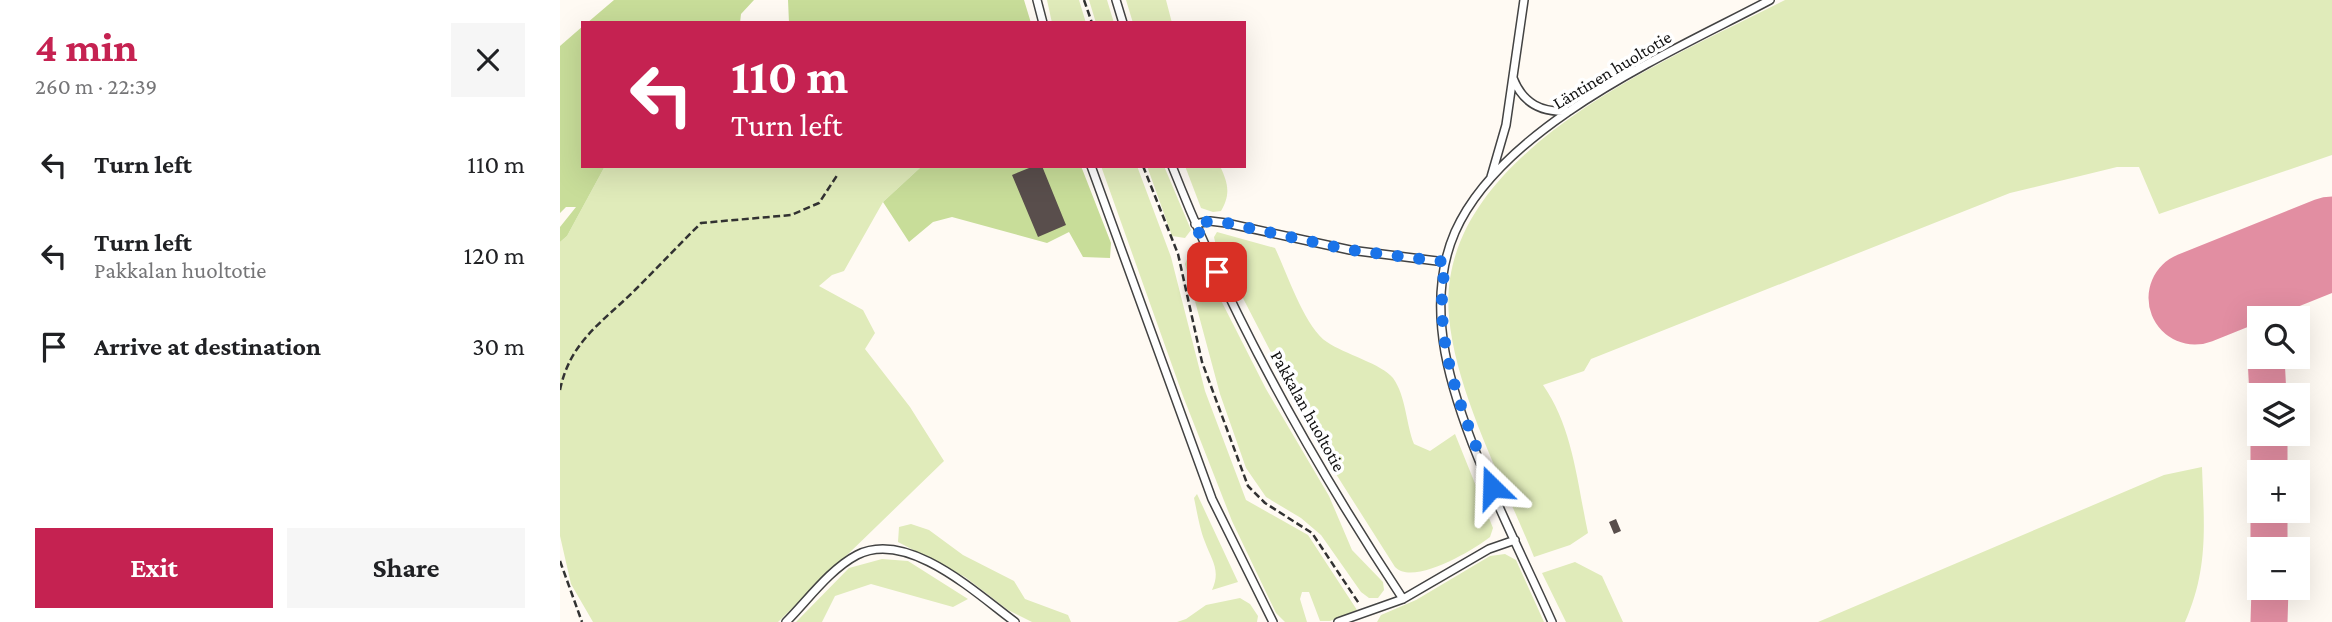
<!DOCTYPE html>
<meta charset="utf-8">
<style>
body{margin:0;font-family:"Crimson Pro",serif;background:#f6f6f6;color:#202124;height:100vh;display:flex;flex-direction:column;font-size:26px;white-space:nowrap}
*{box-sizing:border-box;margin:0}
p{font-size:23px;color:#757577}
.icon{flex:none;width:38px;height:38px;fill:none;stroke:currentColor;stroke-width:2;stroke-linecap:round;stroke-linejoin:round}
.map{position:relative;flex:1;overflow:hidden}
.sheet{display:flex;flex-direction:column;background:#fff;width:560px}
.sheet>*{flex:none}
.banner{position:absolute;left:21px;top:21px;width:665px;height:147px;border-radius:0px;box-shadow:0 7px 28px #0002;background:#c52251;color:#fff;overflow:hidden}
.fabs{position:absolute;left:1687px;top:306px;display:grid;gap:14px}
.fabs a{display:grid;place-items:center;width:63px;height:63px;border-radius:0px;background:#fff;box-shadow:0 7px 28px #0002;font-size:35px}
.pin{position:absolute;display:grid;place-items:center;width:60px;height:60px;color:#fff;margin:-30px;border-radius:14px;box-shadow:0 4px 10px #0006}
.me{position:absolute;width:77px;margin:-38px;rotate:338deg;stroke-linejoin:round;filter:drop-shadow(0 0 5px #0008)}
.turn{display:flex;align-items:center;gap:24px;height:147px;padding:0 35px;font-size:32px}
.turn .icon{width:91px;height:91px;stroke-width:2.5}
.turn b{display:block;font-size:49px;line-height:60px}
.round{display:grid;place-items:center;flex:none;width:74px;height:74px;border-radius:0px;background:#f6f6f6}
.headline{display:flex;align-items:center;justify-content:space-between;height:119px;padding:0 35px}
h1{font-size:42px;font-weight:700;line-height:52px;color:#c52251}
.button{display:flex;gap:14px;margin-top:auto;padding:14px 35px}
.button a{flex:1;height:80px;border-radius:0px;background:#c52251;color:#fff;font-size:28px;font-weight:700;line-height:80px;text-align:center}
.button a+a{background:#f6f6f6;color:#202124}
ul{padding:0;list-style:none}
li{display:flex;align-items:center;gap:21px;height:91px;padding:0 35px}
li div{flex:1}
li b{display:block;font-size:26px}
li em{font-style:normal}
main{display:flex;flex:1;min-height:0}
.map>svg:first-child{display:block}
</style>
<main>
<section class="sheet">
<div class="headline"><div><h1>4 min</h1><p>260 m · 22:39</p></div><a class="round"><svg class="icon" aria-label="close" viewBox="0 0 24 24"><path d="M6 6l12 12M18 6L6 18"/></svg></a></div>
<ul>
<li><svg class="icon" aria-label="left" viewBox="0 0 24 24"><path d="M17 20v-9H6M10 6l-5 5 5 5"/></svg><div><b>Turn left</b></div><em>110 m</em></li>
<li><svg class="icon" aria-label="left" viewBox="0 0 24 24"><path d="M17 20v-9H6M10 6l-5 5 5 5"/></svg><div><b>Turn left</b><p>Pakkalan huoltotie</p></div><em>120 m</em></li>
<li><svg class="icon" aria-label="arrive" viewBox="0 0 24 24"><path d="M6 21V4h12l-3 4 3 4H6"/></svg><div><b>Arrive at destination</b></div><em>30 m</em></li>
</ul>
<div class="button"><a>Exit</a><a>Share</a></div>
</section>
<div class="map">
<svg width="1772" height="622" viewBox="0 0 1772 622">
<rect width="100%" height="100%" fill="#fffaf3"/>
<path fill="#e0ebba" d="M487,0H519L526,23H492Z
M529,0H547L554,23H536Z
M566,0H606L612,23H573Z
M1225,0H1772V155L1599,214L1579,167H1557L1450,193L1031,359L1024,371L983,385C1013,428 1017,482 1028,533L1010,545L974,557C945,485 896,394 889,317C874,154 1107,61 1225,0Z
M45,166H362L323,202L284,271L272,275L259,286L303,310L315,333L305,349L350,407L384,461L218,622H33L11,584L0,536V242L7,236Z
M541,166H577L611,257L645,391L686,500L748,535L797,610L770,621H760L749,592H742L740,599L747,622H725L716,613L672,521L623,396Z
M587,166H604L631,230L625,238L612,236Z
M625,166H660C668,183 671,194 661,211L653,212L641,208Z
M657,232L715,248C727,273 745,328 767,342C784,354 822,364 833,378C846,396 846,424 854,444L870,451L895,434L933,528L930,537C912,551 853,586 835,567L769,463L765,449L746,420L656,246L654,237Z
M631,249L640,259L706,389L769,496L792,550L823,582L824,590L818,598H809L801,592L761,535L741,518L706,497L686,468L660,394L625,264Z
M1642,467C1644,524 1649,568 1625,622H1258L1604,475Z
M637,494L678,582L652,590C661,570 652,561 645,542C640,530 637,512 634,498Z
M351,524L369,530L403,555L454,581L465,599L508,615L511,622H472L448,610L405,577L338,542L339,527Z
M945,554L956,560L984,622H817L821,615L856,600L930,556Z
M322,559L348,561L408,599L393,607L311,584L275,596L262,622H236L289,568Z
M1015,562L1042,576L1063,622H1006L982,573Z
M680,598L690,604L698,616L697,622H617L626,619L646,605Z"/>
<path fill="#c8dd99" d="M54,0H194L181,14L180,23H27Z
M228,0H464L471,23H229Z
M23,26V166H45L7,236L0,242V227L16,207H6L0,213V46Z
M362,166H521L551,243L550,258L523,257L509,232L487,243L392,217L373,222L349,242L323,202Z"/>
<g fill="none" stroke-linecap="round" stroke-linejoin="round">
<path stroke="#e28ea2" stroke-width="37" d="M1709,318L1734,272L1770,244
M1706,357L1708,396
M1709,434V472
M1709,511V550
M1709,622L1710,588"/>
<path stroke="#e28ea2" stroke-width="93" d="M1635,298L1772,243"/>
</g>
<path fill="#594e4c" d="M474,166H482L506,225L478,237L452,175Z
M1056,519L1061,531L1054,534L1049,522Z"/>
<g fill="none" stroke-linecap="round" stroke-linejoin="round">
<g stroke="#434343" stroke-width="10">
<path id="service" d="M477,0L483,23
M556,0L563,23
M953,78C963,104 982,113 1009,111
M531,166L652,499L713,622
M612,166C672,319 753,463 843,599
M931,177L946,125L964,0
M635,224L650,221L666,223L790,250L885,262
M226,622C247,601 270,569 297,555C348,529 417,594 455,622
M778,622L843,599L929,549L955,540
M992,622C956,541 901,438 885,352C878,312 879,269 895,232C943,124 1110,53 1210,0"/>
</g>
<path stroke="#323232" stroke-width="2.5" stroke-dasharray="7 3.5" stroke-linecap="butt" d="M524,0L532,23
M583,166L618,254L642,362L688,486L705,503L752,533L800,605
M0,390C10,341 43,322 76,289C98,267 119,245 141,223L231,215L259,203L278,174
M0,561L22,622"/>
<use href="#service" stroke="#fff" stroke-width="7"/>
</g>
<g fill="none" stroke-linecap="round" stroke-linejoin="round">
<path stroke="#1a73e8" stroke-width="12" stroke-dasharray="0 21.6" d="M657,272L635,224L650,221L667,223L790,250L886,262C870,342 904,415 932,487"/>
</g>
<g text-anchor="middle" stroke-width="7" stroke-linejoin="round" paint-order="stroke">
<g font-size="18" fill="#101010" stroke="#fff">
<text transform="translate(1052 70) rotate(-31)" y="6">Läntinen huoltotie</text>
<text transform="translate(748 411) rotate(61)" y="6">Pakkalan huoltotie</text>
</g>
</g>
</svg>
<div class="fabs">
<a><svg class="icon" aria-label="search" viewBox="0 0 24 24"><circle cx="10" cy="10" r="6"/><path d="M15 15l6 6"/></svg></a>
<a><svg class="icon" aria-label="layers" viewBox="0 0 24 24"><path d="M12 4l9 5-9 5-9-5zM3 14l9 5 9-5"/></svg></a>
<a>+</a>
<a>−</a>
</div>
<div class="pin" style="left:657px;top:272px;background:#d93025"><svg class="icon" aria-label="arrive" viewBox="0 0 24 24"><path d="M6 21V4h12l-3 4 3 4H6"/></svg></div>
<svg class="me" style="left:932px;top:487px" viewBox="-20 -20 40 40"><path d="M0-17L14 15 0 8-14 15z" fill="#1a73e8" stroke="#fff" stroke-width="4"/></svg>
<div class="banner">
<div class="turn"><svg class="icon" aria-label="left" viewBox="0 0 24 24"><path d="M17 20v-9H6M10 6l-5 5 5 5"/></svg><div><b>110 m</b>Turn left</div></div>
</div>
</div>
</main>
